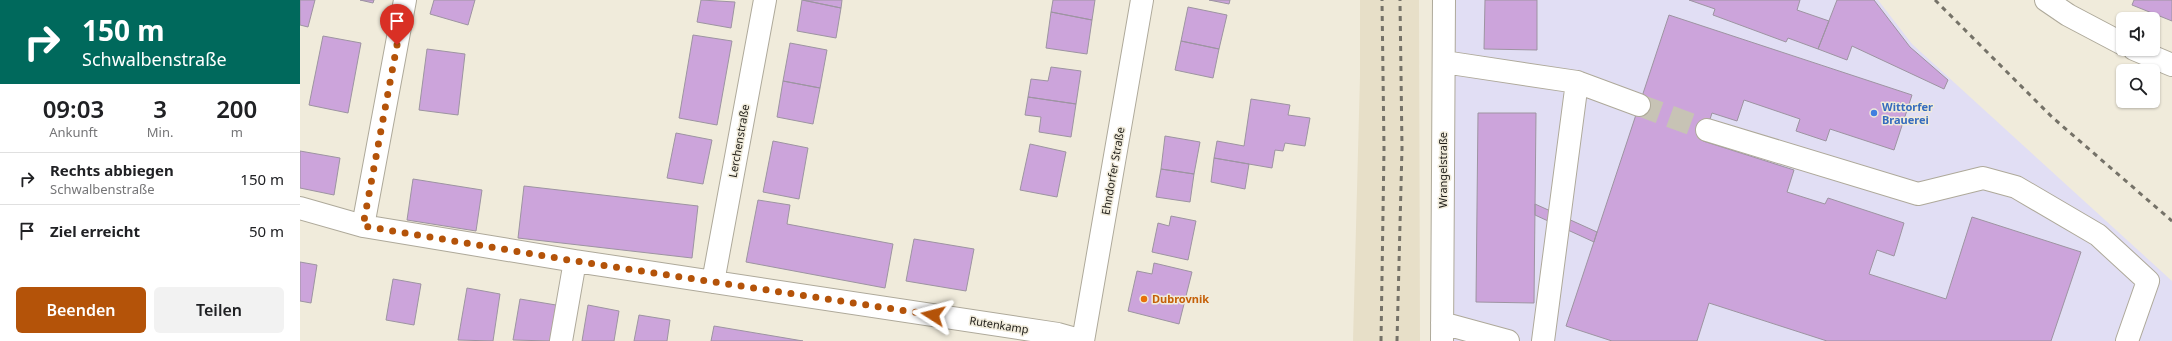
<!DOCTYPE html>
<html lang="de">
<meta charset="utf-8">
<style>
body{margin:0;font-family:"Noto Sans",sans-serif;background:#f2f2f2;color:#202124;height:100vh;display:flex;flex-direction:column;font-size:15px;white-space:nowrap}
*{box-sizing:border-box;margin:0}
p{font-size:13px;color:#757577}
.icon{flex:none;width:22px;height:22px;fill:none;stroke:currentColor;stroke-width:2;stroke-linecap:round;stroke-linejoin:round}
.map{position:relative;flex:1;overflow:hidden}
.drawer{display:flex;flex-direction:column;background:#fff;width:300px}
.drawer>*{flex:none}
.top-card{background:#00695c;color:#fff;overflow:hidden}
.buttons{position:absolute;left:1816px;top:12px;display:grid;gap:8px}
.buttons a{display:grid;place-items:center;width:44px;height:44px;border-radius:6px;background:#fff;box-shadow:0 1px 3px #0004;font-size:20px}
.pin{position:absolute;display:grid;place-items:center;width:34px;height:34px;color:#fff;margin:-41px -17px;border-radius:50% 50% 50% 0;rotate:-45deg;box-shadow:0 0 4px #0007}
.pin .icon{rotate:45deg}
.me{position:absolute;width:44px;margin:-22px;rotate:279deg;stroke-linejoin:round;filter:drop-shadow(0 0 3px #0008)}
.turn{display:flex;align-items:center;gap:14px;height:84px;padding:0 16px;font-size:18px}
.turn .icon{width:52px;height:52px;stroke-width:2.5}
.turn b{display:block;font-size:28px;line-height:34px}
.eta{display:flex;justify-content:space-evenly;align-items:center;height:68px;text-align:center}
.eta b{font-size:24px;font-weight:600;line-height:28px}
.cta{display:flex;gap:8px;margin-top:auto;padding:8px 16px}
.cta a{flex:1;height:46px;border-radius:6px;background:#b45309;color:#fff;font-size:16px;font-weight:600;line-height:46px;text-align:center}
.cta a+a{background:#f2f2f2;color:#202124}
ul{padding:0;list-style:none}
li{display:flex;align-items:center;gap:12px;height:52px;padding:0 16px;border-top:1px solid #e0e0e0}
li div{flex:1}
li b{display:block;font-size:15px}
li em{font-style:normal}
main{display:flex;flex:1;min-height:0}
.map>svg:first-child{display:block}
</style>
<main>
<section class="drawer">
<div class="top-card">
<div class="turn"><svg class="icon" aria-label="right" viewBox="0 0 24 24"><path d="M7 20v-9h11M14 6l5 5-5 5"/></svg><div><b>150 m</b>Schwalbenstraße</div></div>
</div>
<div class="eta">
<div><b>09:03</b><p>Ankunft</p></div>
<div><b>3</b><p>Min.</p></div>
<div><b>200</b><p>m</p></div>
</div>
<ul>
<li><svg class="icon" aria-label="right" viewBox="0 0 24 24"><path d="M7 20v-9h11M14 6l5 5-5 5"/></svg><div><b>Rechts abbiegen</b><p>Schwalbenstraße</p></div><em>150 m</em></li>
<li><svg class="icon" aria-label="arrive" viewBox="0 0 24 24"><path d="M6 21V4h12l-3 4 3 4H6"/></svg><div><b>Ziel erreicht</b></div><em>50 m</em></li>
</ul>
<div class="cta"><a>Beenden</a><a>Teilen</a></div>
</section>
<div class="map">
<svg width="1872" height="341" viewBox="0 0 1872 341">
<rect width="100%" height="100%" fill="#f0ebdb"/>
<path fill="#e7dfc8" d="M1060,0H1119L1120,341H1053L1060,76Z"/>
<path fill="#e1def4" d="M1144,0H1578L1612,44L1872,281V341H1142Z"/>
<path fill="#cca4db" stroke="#9d94a1" d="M0,0H15L8,27L0,25Z
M60,0H74L73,3Z
M134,0H175L168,25L130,14Z
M401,0L435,2L431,28L397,22Z
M502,0L541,8L536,38L497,31Z
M503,0H542L541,8Z
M753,0H795L792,20L751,12Z
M909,0H930L929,4Z
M1185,0H1237V50L1184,49Z
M1389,0H1500L1497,10L1529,21L1518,49L1488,38L1486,42L1413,15L1415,9Z
M1537,0H1574L1610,47L1648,80L1644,89L1552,46L1547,60L1518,49Z
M1834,0H1872V21L1832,5Z
M888,7L927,15L919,49L881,41Z
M751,12L792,20L787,54L746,48Z
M1369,15L1612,95L1594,150L1530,129L1526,141L1496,131L1500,119L1444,100L1437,121L1412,113L1403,141L1494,170L1487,192L1525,204L1528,198L1604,223L1594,256L1577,250L1569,274L1646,299L1672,217L1781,252L1751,341H1527L1409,303L1397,341H1312L1266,326Z
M393,35L432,41L417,125L379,118Z
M23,36L61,43L48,113L9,105Z
M881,41L919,49L913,78L875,70Z
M490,43L527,50L520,88L483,81Z
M127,49L165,54L158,115L119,110Z
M751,67L781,71L776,104L728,97L731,79L748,81Z
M483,81L520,88L513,124L477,117Z
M728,97L776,104L771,137L739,132L741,117L725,115Z
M951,99L990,105L988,115L1010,118L1005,146L985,143L983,151L975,150L972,168L914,158L917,141L944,146Z
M1178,113H1236L1234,303L1176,302Z
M376,133L412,140L403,184L367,178Z
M865,136L900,142L894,174L861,169Z
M473,141L508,148L499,199L463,192Z
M730,144L766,152L757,197L720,190Z
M0,151L40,158L34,195L0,188Z
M914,158L949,164L945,189L911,182Z
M861,169L894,174L890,202L856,197Z
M113,179L182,190L176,231L107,220Z
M224,186L398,206L392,258L218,238Z
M458,200L490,205L487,224L593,244L585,288L446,262Z
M1235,204L1297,232L1294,242L1235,215Z
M871,216L896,221L888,260L852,252L858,223L869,226Z
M614,239L674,249L666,291L606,281Z
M0,262L17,265L11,303L0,301Z
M854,263L892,272L879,324L828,311L837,271L852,274Z
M93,279L121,284L114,325L86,320Z
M167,288L200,294L193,341L158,340Z
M220,299L256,305L250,341L213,340Z
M288,305L319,311L314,341H282Z
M339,315L370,320L367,341H334Z
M414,326L503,341H411Z"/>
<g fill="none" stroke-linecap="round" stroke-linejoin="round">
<path stroke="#c7c3b5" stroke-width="22" stroke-dasharray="22 11" stroke-linecap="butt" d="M1339,105L1407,130"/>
<g stroke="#aea99a" stroke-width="24">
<path id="minor" d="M1746,0L1768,15L1823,44
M1834,49L1872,65
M1144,62L1277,82L1339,105
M1407,130L1618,194L1683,178L1716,187L1798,235L1848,281L1827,341
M0,208L63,226L275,261L758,334L783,341
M63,226L105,0
M413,282L465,0
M1142,323L1208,341
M261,341L275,261
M783,341L842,0
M1142,341L1144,0
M1243,341L1277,82"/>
</g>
<use href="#minor" stroke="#fff" stroke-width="22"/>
<path stroke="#757268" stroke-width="3" stroke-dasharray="5 5" stroke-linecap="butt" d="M1635,0L1752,117L1872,221
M1081,341L1084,149L1082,0
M1097,341L1102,148L1100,0"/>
</g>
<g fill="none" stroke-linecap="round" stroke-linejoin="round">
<path stroke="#b45309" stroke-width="7" stroke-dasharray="0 12.6" d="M97,45L63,226L275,261L633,315"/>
</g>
<circle fill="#3f7fe0" stroke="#f0ebdb" stroke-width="1.5" cx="1574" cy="113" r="4"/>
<circle fill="#e8710a" stroke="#f0ebdb" stroke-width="1.5" cx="844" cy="299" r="4"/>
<g text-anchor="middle" stroke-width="3" stroke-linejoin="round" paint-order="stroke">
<g font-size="11" font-weight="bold" fill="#366cbe" stroke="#f0ebdb" text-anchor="start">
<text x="1582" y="111">Wittorfer<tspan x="1582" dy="13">Brauerei</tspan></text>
</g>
<g font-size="11" fill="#23211c" stroke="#f0ebdb">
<text transform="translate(439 141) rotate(-80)" y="4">Lerchenstraße</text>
<text transform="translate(1143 170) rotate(-90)" y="4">Wrangelstraße</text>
<text transform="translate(813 171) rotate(-80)" y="4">Ehndorfer Straße</text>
<text transform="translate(699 325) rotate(9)" y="4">Rutenkamp</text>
</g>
<g font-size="11" font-weight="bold" fill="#c56008" stroke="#f0ebdb" text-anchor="start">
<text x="852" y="303">Dubrovnik</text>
</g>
</g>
</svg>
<div class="buttons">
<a><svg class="icon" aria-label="sound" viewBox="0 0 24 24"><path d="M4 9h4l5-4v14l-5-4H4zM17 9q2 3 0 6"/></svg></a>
<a><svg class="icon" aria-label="search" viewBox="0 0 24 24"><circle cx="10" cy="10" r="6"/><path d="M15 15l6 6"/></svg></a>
</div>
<div class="pin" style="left:97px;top:45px;background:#d93025"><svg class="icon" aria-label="arrive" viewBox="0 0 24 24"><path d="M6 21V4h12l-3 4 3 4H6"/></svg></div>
<svg class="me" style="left:633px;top:315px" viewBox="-20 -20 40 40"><path d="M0-17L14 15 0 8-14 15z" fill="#b45309" stroke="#fff" stroke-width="4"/></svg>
</div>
</main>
